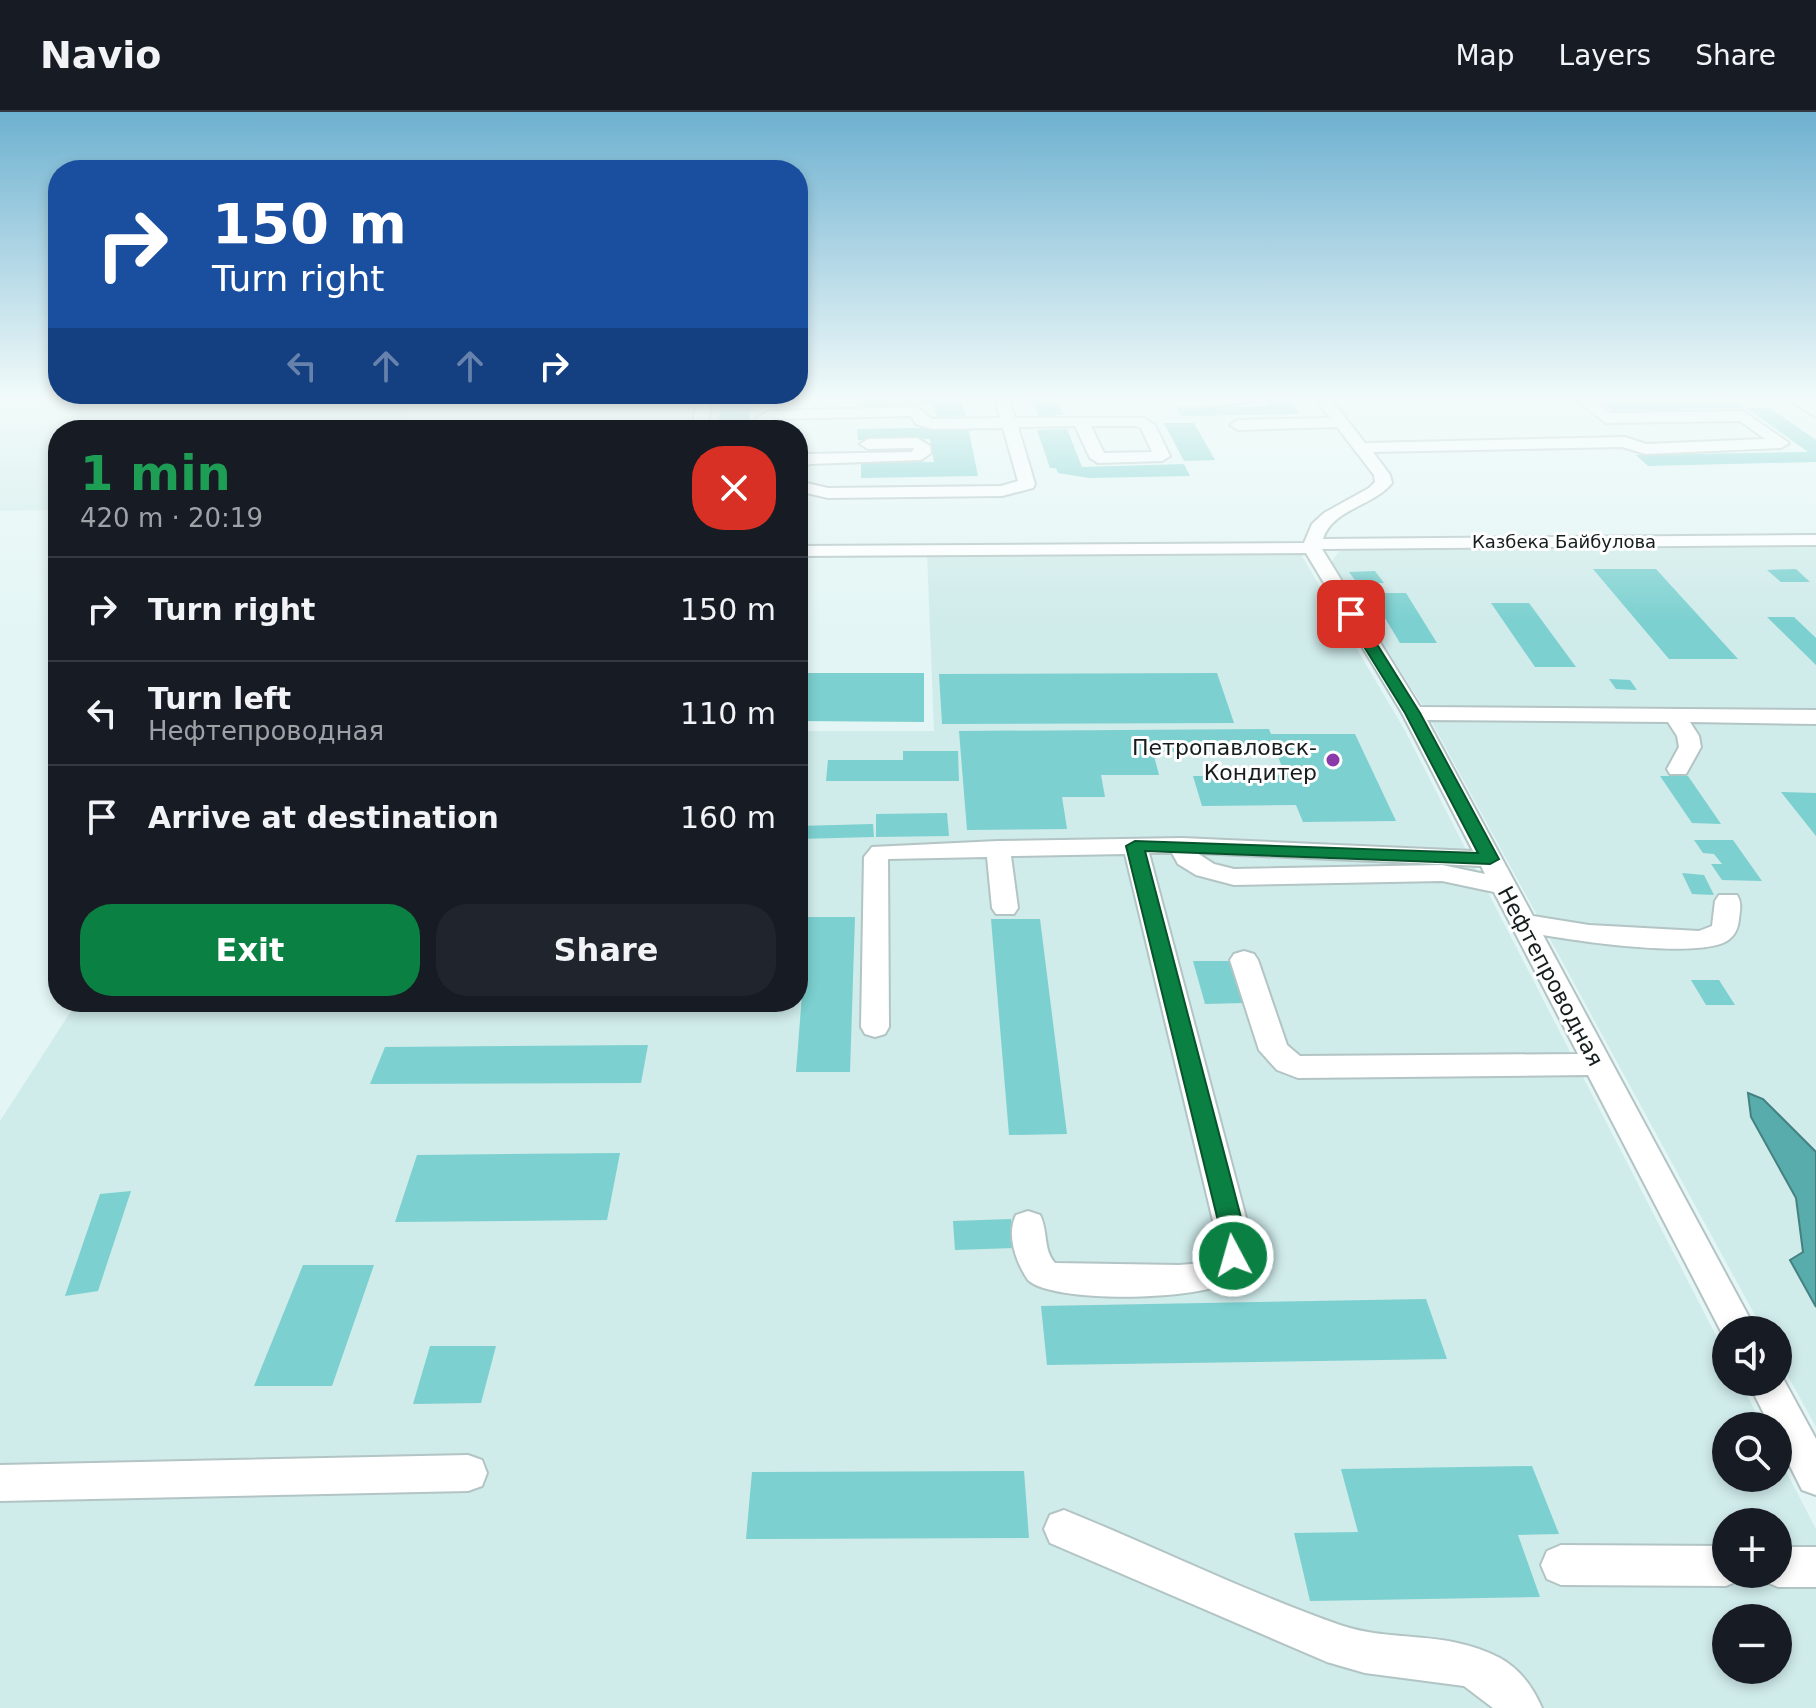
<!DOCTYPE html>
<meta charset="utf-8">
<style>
body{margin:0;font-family:"DejaVu Sans",sans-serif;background:#20242c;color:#f1f3f6;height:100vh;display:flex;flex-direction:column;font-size:30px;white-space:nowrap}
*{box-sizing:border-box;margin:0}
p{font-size:26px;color:#9ea1a6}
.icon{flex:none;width:44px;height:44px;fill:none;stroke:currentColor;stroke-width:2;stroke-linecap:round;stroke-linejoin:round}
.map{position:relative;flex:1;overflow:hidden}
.side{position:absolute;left:48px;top:308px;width:760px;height:592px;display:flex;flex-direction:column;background:#171b24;border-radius:32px;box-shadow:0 4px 12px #0003}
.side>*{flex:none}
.guide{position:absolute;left:48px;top:48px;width:760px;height:244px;border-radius:32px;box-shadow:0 4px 12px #0003;background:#1a4fa0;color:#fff;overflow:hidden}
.tools{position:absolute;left:1712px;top:1204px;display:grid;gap:16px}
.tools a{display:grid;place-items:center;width:80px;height:80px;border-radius:50%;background:#171b24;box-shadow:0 4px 12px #0003;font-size:40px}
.pin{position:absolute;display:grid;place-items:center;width:68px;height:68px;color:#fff;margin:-34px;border-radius:16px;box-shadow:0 4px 12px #0006}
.me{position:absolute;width:88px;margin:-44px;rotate:354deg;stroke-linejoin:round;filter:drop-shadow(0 0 6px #0008)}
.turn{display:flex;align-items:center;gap:28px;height:168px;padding:0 32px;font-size:36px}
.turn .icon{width:104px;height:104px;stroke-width:2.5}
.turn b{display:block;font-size:56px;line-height:68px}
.lanes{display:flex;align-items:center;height:76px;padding:0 32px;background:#0003;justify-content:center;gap:40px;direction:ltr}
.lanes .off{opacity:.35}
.round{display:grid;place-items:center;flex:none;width:84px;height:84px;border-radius:32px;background:#20242c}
.head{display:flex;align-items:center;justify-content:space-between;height:136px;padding:0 32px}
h1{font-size:48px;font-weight:700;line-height:60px;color:#1e9e55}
.action{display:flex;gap:16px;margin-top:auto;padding:16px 32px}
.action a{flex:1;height:92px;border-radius:32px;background:#0b8043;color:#fff;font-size:32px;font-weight:700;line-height:92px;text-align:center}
.action a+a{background:#20242c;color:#f1f3f6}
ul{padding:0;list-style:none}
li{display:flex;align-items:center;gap:24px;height:104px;padding:0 32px;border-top:2px solid #363941}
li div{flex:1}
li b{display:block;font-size:30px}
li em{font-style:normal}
header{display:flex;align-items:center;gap:48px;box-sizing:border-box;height:112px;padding:0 40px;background:#171b24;border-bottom:2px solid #363941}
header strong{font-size:38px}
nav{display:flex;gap:44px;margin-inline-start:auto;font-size:28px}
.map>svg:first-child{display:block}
</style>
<header>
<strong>Navio</strong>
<nav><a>Map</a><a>Layers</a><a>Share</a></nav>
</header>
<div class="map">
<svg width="1816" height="1596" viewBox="0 0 1816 1596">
<rect width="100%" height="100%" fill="#e3f6f5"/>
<path fill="#cfebea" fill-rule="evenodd" d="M0,287H415L397,318H58V398L0,399Z
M1296,434L1404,617L1726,1243V1270H1740L1763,1314H1726V1366H1778V1344L1816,1417V1596H0V1009L77,890H798V619H934L927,440ZM1726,1410H1778V1462H1726ZM1726,1506H1778V1558H1726Z
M1816,435V1315L1778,1246V1218H1763L1423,594L1331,451L1340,438Z"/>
<path fill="#58acac" stroke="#448181" stroke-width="2" d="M1748,981L1763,987L1816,1040V1195L1790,1148L1803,1140L1796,1086L1751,1005Z"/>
<path fill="#7cd0d0" d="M721,287H760V294H750L749,318H718Z
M862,287H954L961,289L966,304L936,305L933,292L863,294Z
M1031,287H1056L1063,303L1038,304Z
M1264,287H1289L1300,302L1181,304L1177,296L1268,294Z
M1734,287L1746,296L1613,299L1602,290Z
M1747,296H1770L1816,328V350L1648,354L1636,343L1808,340Z
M1164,311H1194L1215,348L1184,349Z
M968,315L978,364L861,366V351L934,350L930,327L858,328L857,317Z
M1067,317L1082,355L1184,352L1190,364L1089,366L1058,361L1056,356H1050L1037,318Z
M1593,457H1656L1738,547H1669Z
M1796,457L1810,470H1781L1767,458Z
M1375,459L1384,471L1358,472L1349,460Z
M1370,481H1406L1437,531H1400Z
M1491,491H1529L1576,555H1535Z
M1767,505H1794L1816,526V553Z
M798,561H924V610L798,609Z
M1217,561L1234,611L942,612L939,562Z
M1609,567L1630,568L1637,578L1616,577Z
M1269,617L1271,622H1355L1396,709L1303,710L1296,693L1202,694L1193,664L1285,663L1276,639L1153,640L1159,663H1101L1105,685H1062L1067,717L967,718L959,619Z
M903,639H958L959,669H826L828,648H903Z
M1660,664H1688L1721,712L1692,711Z
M1781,680L1816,681V724Z
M947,701L949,724L876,725V702Z
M873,712L874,725L798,727V714Z
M1694,728H1733L1762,769L1722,768L1711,752H1722L1714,742L1703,741Z
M1682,761L1704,763L1714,783L1692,782Z
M808,805H855L850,960H796Z
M991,807H1040L1067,1022L1009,1023Z
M1193,849H1232L1245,891L1205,892Z
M1691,868H1719L1735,893H1706Z
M648,933L641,971L370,972L385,935Z
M620,1041L607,1108L395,1110L417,1043Z
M131,1079L98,1179L65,1184L100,1082Z
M1011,1107L1014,1136L955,1138L953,1109Z
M303,1153H374L332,1274H254Z
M1426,1187L1447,1247L1047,1253L1041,1194Z
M430,1234H496L481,1291L413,1292Z
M1532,1354L1559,1422L1518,1423L1540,1485L1310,1489L1294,1421L1358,1420L1341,1357Z
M1024,1359L1029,1426L746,1427L752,1360Z"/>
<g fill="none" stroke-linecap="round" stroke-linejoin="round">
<g stroke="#b3c4c4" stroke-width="4">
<path id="minor" d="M697,287H711L708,318H692Z
M995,287H1009L1015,306H1144L1155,313L1170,344L1162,349L1098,351L1090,346L1075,314L1018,315L1035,372L1033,376L1002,384L828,386L798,379V369L828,376L1001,374L1018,369L1003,316L932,317L916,312L911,304L773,307V318H757V306L769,299L917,295L932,307L1000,306ZM1091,314H1136L1141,316L1152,340L1104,341Z
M1253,287L1246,291L1180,295L1173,291L1177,287Z
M1316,287H1331L1365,331L1625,325L1646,332L1765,327L1740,309L1606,311L1576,287H1592L1610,301L1743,299L1789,331L1781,336L1646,342L1622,335L1373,340L1390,363L1392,371C1374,394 1332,397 1323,427L1816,423V433L1322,437L1420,595L1816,598V612L1690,610L1699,624L1701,635L1686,662H1670L1667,657L1679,635L1677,624L1668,610L1427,608L1533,804L1589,813L1699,819L1712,814L1715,789L1719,783H1737C1742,791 1740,798 1739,807C1738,818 1734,826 1723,831C1687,845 1584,830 1543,823L1756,1218H1726V1229L1588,963L1298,966L1277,958L1259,938L1230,848L1234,842L1244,839L1254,842L1258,848L1287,933L1300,944L1578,942L1494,780L1442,769L1234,773L1196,763L1178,752L1172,741H1149L1249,1117C1250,1137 1251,1153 1233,1167C1207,1189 1053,1192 1028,1168C1016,1150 1006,1123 1016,1103L1028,1099L1040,1103C1048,1118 1043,1138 1055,1151L1179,1153L1204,1151L1216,1141L1215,1117L1125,742L1011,744L1018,796L1014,802H996L992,796L987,745L888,747L889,915L885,922L875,925L865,922L861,915L864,745L872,735L998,729L1182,726L1473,739L1402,601L1306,441L798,444V434L1304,431L1312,412L1324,401L1369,376L1375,370L1374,363L1337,315L1238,318L1230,313L1238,308L1330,306ZM1197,741L1481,754L1485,762L1442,753L1234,757L1214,752Z
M1788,287H1805L1816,294V305Z
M917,326L930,334L931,341L921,348L810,352L798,357V345L806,342L912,340L914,336L868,337L860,332L868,327Z
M1779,1259L1816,1327V1383L1802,1378L1778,1330V1314H1770L1748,1270H1778Z
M468,1343L482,1348L487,1361L482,1374L468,1379L0,1389V1353Z
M1064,1398C1156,1435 1246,1480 1340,1513C1392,1531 1444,1517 1500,1546C1520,1557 1533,1575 1542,1596H1493L1464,1574L1365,1561L1327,1550L1050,1431L1044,1417L1050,1403Z
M1561,1433L1726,1434V1462H1743L1740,1468L1726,1474L1561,1473L1547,1467L1541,1453L1547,1439Z
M1778,1435H1816V1475H1778L1764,1469L1761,1462H1778Z"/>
</g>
<use href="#minor" fill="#fff" fill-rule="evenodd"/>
</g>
<linearGradient id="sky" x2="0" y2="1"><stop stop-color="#6eb1d0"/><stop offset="0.56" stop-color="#f2fbfa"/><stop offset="1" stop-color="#f2fbfa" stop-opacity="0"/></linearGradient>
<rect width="1816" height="511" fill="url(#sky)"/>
<path fill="#0b8043" stroke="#07532c" stroke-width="2" d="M1351,498L1358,502L1420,601L1499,747L1490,752L1145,739L1244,1117V1144L1241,1151L1233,1153L1224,1151L1221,1144L1220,1117L1126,734L1135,729L1478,741L1405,601L1344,502Z"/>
<circle fill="#8b3aaa" stroke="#fefefe" stroke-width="3" cx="1333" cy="648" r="8"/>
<g text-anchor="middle" stroke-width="6" stroke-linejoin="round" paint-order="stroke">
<g font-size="18" fill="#161d1d" stroke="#fefefe">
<text x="1564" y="436">Казбека Байбулова</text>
</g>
<g font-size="22" fill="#161d1d" stroke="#fefefe" text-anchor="end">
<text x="1317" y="643">Петропавловск-<tspan x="1317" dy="25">Кондитер</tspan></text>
</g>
<g font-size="22" fill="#161d1d" stroke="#fefefe">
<text transform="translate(1551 864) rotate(62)" y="8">Нефтепроводная</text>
</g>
</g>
</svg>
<div class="tools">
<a><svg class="icon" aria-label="sound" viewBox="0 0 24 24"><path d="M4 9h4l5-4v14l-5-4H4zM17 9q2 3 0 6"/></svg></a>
<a><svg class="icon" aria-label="search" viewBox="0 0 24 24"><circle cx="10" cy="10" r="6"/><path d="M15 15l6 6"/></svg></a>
<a>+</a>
<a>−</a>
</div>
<div class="pin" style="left:1351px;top:502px;background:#d93025"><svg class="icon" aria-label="arrive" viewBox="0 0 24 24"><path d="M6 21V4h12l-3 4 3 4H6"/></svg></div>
<svg class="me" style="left:1233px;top:1144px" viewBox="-20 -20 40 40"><circle r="17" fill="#0b8043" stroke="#fff" stroke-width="3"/><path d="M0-11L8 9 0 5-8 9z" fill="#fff"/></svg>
<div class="guide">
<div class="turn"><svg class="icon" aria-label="right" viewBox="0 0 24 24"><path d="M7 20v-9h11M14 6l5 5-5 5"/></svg><div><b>150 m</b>Turn right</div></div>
<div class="lanes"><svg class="icon off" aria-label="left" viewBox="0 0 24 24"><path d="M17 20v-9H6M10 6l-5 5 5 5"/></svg><svg class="icon off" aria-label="ahead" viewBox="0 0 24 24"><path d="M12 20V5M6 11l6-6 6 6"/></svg><svg class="icon off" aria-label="ahead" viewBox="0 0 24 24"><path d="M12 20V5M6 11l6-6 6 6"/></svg><svg class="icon" aria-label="right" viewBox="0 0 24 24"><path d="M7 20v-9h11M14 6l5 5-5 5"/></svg></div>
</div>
<section class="side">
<div class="head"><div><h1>1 min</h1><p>420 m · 20:19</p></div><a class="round" style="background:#d93025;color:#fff"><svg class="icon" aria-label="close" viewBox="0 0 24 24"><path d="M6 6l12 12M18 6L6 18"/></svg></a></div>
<ul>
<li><svg class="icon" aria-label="right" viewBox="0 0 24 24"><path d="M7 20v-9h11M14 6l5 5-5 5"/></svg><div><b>Turn right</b></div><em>150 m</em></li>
<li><svg class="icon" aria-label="left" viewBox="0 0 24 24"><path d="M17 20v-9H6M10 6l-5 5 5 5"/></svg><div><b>Turn left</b><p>Нефтепроводная</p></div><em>110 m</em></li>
<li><svg class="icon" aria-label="arrive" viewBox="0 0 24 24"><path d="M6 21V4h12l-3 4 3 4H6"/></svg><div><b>Arrive at destination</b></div><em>160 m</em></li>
</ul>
<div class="action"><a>Exit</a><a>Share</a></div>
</section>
</div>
